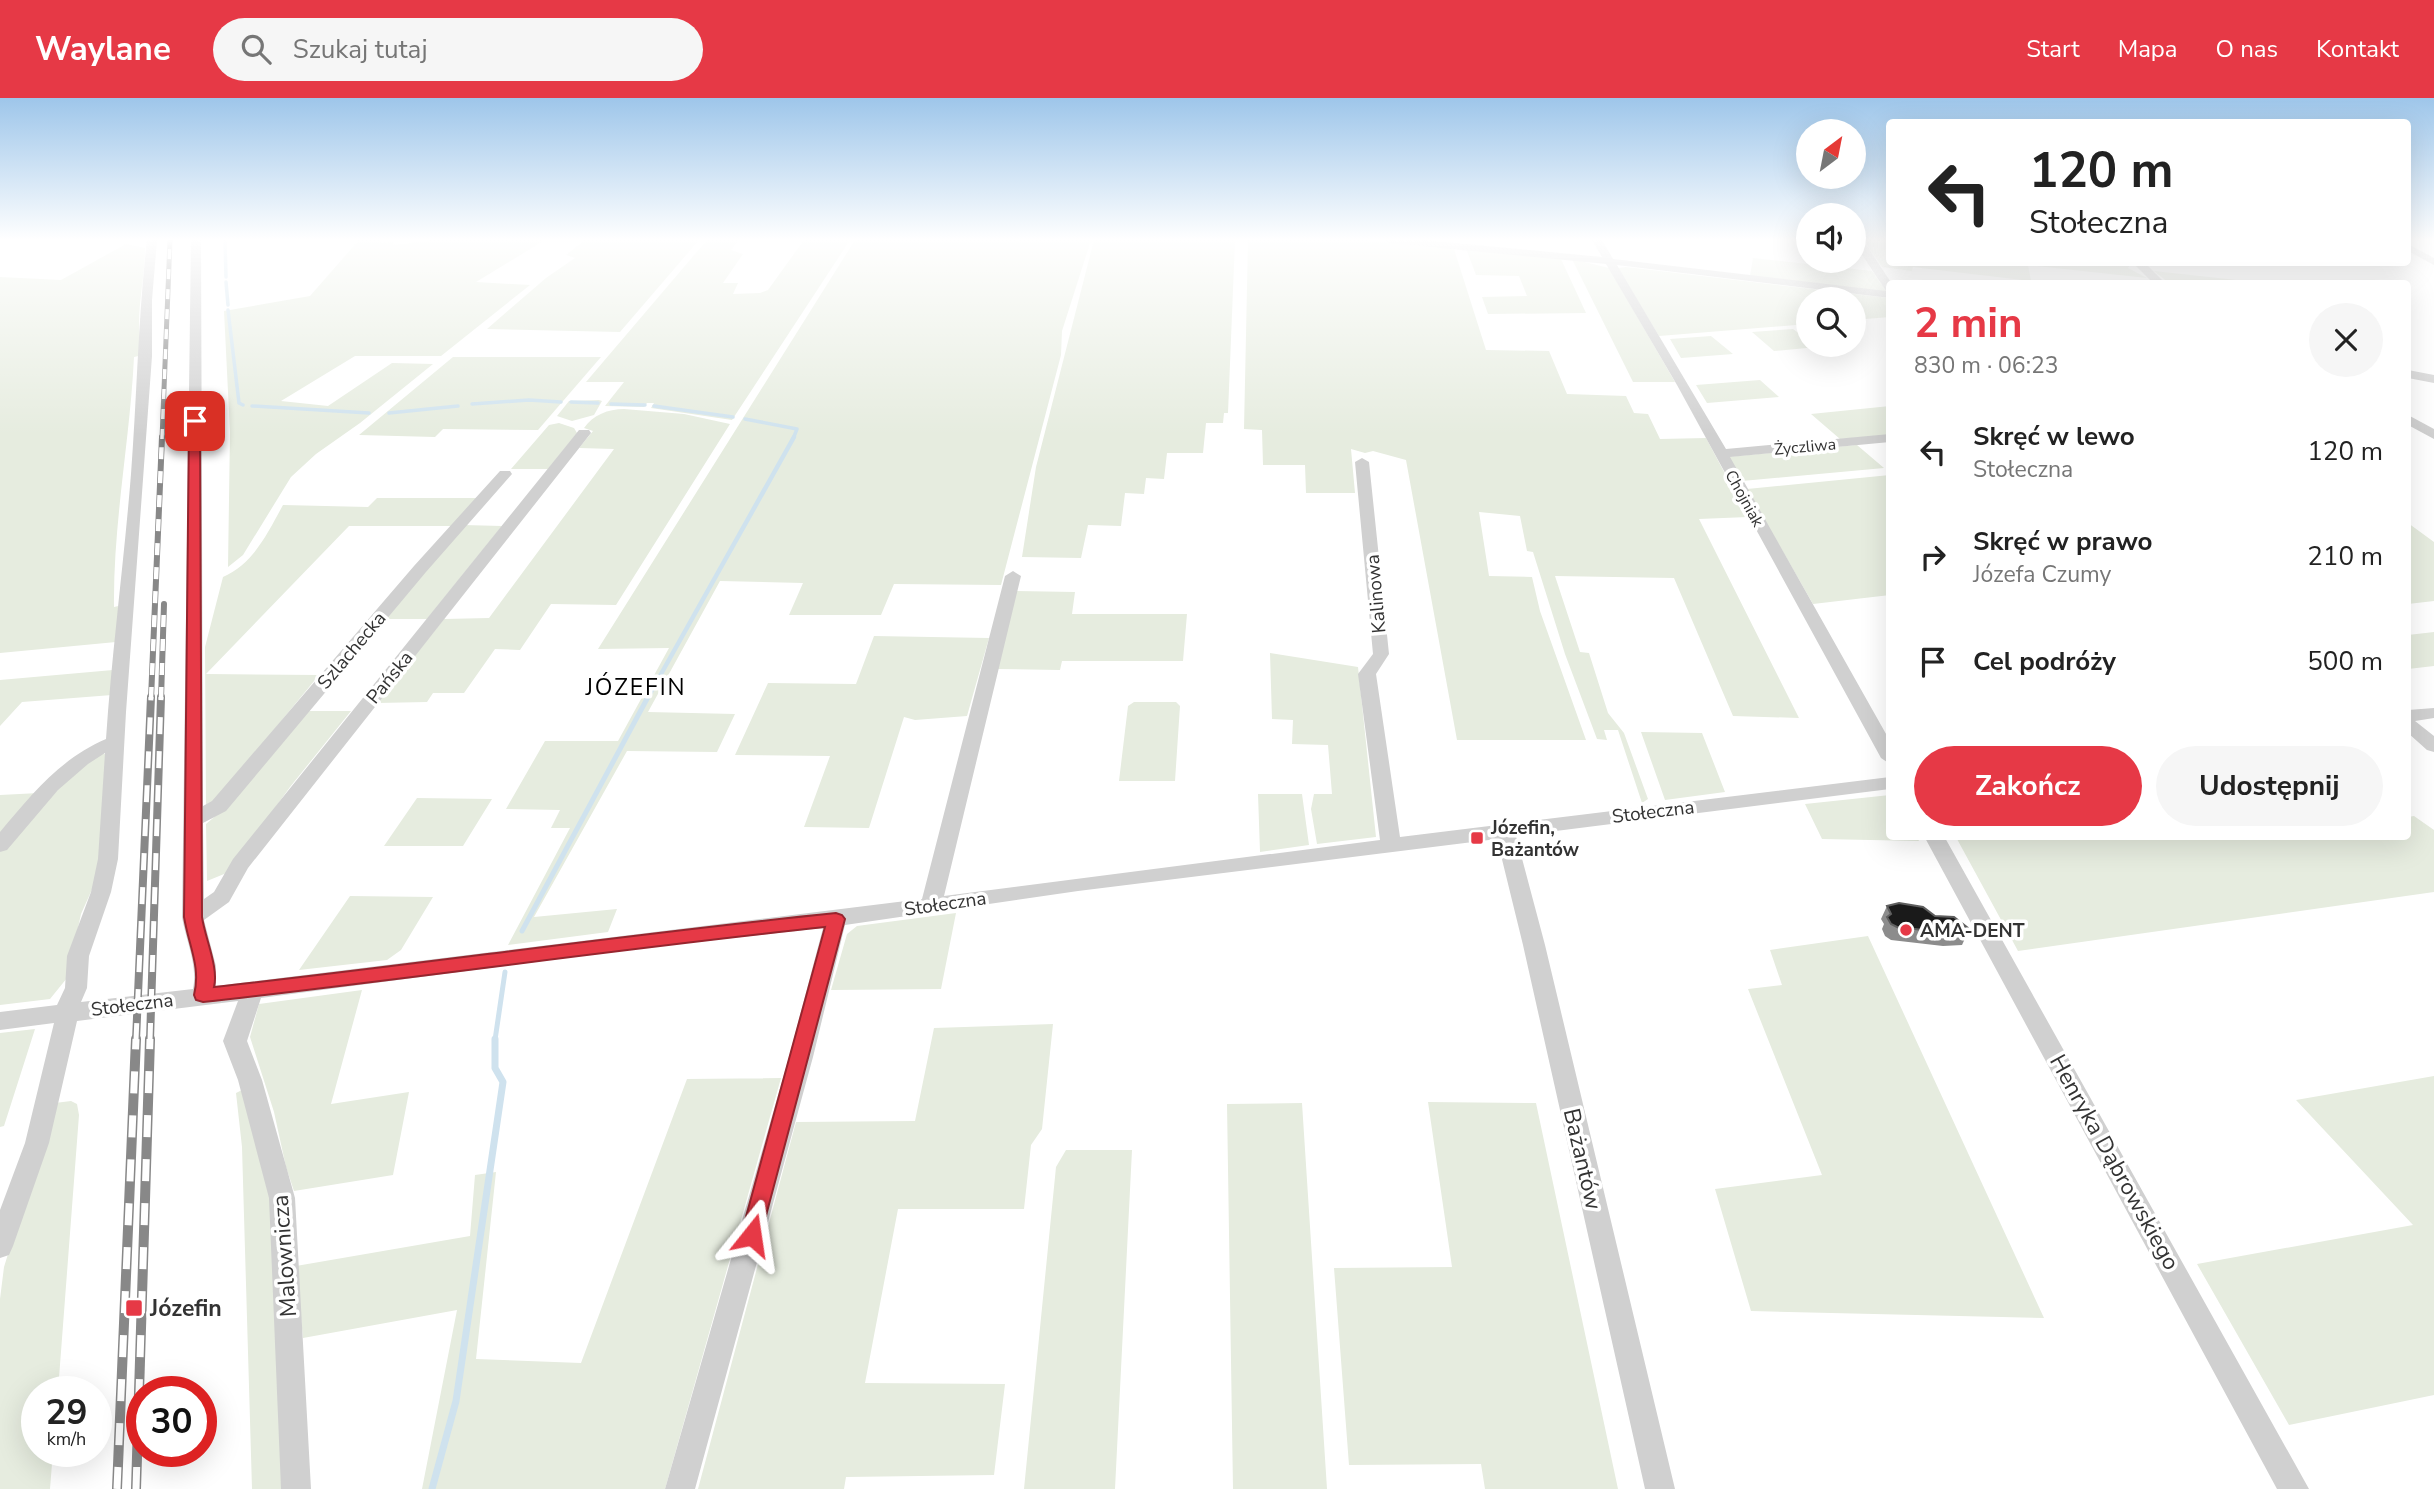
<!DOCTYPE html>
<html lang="pl">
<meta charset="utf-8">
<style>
body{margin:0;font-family:"Nunito Sans",sans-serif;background:#f6f6f6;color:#222;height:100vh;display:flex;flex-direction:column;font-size:26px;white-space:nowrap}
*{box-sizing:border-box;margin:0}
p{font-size:23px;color:#767676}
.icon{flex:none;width:38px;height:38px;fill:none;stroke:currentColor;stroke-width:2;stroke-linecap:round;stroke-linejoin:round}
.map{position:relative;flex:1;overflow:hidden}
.side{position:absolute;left:1886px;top:182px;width:525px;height:560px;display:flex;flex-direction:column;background:#fff;border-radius:7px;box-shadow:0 7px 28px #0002}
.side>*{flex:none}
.guide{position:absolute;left:1886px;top:21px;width:525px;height:147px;border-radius:7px;box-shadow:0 7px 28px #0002;background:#fff;color:#222;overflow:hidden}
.needle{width:46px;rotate:32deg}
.tools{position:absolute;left:1796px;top:21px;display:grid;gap:14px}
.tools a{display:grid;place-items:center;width:70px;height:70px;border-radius:50%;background:#fff;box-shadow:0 7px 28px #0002;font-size:35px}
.speed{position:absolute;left:21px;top:1278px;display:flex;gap:14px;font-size:35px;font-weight:700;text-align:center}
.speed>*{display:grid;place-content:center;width:91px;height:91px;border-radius:50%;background:#fff;box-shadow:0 7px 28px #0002;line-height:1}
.speed small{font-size:18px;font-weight:400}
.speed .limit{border:10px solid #d22;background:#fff;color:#111}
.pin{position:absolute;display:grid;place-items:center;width:60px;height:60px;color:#fff;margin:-30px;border-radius:14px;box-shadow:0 4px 10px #0006}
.me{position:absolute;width:77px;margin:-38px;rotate:15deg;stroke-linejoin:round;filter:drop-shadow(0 0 5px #0008)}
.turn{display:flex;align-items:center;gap:24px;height:147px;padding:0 28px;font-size:32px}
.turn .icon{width:91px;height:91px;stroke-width:2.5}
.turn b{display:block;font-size:49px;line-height:60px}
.round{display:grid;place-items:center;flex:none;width:74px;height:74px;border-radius:37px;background:#f6f6f6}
.overview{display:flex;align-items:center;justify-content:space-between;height:119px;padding:0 28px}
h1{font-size:42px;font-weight:700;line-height:52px;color:#e63946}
.cta{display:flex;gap:14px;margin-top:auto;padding:14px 28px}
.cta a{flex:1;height:80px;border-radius:42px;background:#e63946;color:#fff;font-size:28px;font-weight:700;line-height:80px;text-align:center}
.cta a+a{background:#f6f6f6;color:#222}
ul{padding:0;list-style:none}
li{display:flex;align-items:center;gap:21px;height:105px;padding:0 28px}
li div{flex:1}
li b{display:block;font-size:26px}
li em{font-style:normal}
header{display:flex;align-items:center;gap:42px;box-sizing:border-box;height:98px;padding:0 35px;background:#e63946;color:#fff}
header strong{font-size:33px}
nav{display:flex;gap:38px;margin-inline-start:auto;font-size:24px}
.search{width:490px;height:63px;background:#f6f6f6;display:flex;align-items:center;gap:18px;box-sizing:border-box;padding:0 24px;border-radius:38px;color:#767676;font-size:26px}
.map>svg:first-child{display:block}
</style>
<header>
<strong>Waylane</strong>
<div class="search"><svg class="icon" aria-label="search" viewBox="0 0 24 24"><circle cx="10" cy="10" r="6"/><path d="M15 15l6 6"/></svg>Szukaj tutaj</div>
<nav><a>Start</a><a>Mapa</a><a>O nas</a><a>Kontakt</a></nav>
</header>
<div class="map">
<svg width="2434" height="1391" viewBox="0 0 2434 1391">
<rect width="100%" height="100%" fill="#fff"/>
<path fill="#e6ecdf" d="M359,142H382L381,145L394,144L393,147L435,142H545L476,184L530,187L441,258H355L281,303L328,308L392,265L433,266L360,325L316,356L291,379L243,457L228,469L230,334L224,213L310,198Z
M585,142H699L620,234L487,231L546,180L575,160L566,157Z
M707,142H739L731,152L743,156L723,185H738L733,196L760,195L768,192L804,142H850L732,322L651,310L654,305H647L644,309L605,308L624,284H586Z
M855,142H1091L1062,233L1061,257L1001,487L894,486L881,517H789L803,485L720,483L648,614L735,616L717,654L627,653L534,819L617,811L608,834L508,847L570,730H551L560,712L506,711L545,643H618L669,550L598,551Z
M1094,142H1235L1228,315H1224L1223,325H1206L1203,355H1167L1164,381L1146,380L1144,396L1125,395L1121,428L1088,427L1081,460L1022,459L1036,369Z
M1248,142H1360L1454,151L1486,252L1549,253L1567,296L1626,298L1634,315L1648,316L1660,341L1706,340L1748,419L1699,421L1799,620L1733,618L1674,480L1555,478L1580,554L1589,555L1608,615L1624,635L1648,701L1642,705L1618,632H1604L1607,642L1597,641L1565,556L1533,454L1527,453L1520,418L1479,414L1489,478L1532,479L1540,513L1586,642H1457L1406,362L1373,353L1365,355L1351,351L1355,395H1306L1305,367H1263L1262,332L1244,331Z
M1864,142H1890V164L2131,165L2128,170L2147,180L2028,167L2031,183L1913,169L1912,173L1882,169Z
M126,146L145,150C145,186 133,222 143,257L134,259C130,342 113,425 114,509L123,507L116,544L0,555V179L61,182Z
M1471,151L1561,161L1586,215L1488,216L1482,199L1527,198L1519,178L1476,177L1467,153Z
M1753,160L1872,173L1887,194L1750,178Z
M1572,161L1609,170L1675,284H1633Z
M1626,169L1889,200L1890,219L1853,222V201H1808V226L1659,238L1618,170Z
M2154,173L2264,185H2169Z
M1793,231L1808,242V247L1817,249L1774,253L1752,234Z
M1711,238L1733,256L1681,260L1670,241Z
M453,259H601L538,332L443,331L435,339L359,337Z
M1760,282L1779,299L1707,305L1696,287Z
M569,303L599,302L602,303L594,317L572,323L557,318Z
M1890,308V337L1840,341L1811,316Z
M624,311L684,316L730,326L616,507L551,506L520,552L495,551L464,595H433L427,604L377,605L444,521L489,520L614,351L579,350L593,333L584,330C593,317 608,311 624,311Z
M559,325L574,330L577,335L548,371H511L549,327Z
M1857,347L1884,370L1742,383L1727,359Z
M1890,377V497L1813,506L1747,391Z
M377,400H480L455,428H349L206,576L319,577L217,701L206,707L205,549L223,479C254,465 267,436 283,407L368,409Z
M2408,425L2434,444V503L2408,506Z
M463,427L502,428L427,521H384Z
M1015,493L1075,494L1072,516H1187L1183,563H1062L1060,572L996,571Z
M2434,534V568L2408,571V537Z
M874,538L989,540L967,618L915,622L904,619L869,730L804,729L830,658L735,657L768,585L856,586Z
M1270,555L1358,569L1376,739L1317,746L1311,711L1314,696H1332L1328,647L1292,646L1293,622L1272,621Z
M113,572L112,597L22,604L0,628V582Z
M1134,604H1176L1180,608L1175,683H1119L1128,608Z
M307,613H351L290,689L229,774L207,783L206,726L219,715Z
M1641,634L1702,635L1725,694L1665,702Z
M91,656H105L108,659L98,778L81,816L67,880L50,901L0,907V754Z
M39,695L0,737V697Z
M1258,696H1302L1309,747L1260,754Z
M1890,697V738L1917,739L1919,743L1822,741L1805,706Z
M417,700L492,701L463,748H384Z
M2414,718L2434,732V794L2018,853L1957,741L2408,738V719Z
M350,798L433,799L401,852L387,862L299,872Z
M956,815L941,891L831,892L847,836L857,828Z
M1868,838L2044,1220L1751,1213L1715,1091L1822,1077L1748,891L1782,887L1770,852Z
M362,892L331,1006L409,994L393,1077L294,1093L286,1069L274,1014L250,939L259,906Z
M1053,926L1042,1031L1031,1047L1024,1111H898L865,1285L1005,1286L994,1377L846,1379L844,1391H698L796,1024L915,1023L934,930Z
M35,931L4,1028L0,1029V935Z
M2434,978V1297L2289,1327L2197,1166L2413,1127L2296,1002Z
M781,980L665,1391H422L457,1212L303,1240L296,1168L470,1138L475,1077L496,1074L476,1261L581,1265L687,981Z
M246,990L270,1089L283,1391H252L242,1049L236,995Z
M71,1003L77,1006L79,1017L58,1293H37V1353H53L50,1391H0V1201L4,1169L55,1005Z
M1428,1004L1536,1005L1618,1391H1485L1481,1366L1349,1367L1334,1170L1452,1169Z
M1302,1005L1327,1391H1233L1227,1006Z
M1066,1052H1132L1115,1391H1024L1056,1069Z"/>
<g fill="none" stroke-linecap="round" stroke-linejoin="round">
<path stroke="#cfe2ee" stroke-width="3.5" d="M225,142L226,179
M226,184L228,207
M228,212L239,305L243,307
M571,304L598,305
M472,306L529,302L561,304
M611,306L645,307
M252,308L369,315
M654,308L733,319
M389,315L458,308
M745,321L797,331L793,341"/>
<path stroke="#cfe2ee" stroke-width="4.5" d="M647,601L794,339"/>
<path stroke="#cfe2ee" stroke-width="5" d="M522,833L648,599
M495,942L505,874"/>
<path stroke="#cfe2ee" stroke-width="7" d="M432,1391L456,1303L503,984L495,970V941"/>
<path fill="#d0d0d0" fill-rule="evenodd" d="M147,142H157L152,202V258L126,614L118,761L111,794L89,858L87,890L81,904L193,891C198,867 186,843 182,819L191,142H201L203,708L212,703L414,468L500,373H510L512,376L426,474L226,713L203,725L204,801L214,794L233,761L579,332H589L591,335L248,770L229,804L204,822L216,868V888L922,801L1005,478L1013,473L1021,478L944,798L1380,742L1358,576L1373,556L1355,364L1362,360L1369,364L1389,556L1376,576L1400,739L1890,679V691L1516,738L1545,847L1675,1391H1645L1523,847L1497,741L1078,793L845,827L813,959L695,1391H665L789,959L823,830L641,850L261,900L247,943L262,982L295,1100L311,1391H281L269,1100L238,982L223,943L238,903L77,923L49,1045L13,1148L9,1157L0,1160V1112L25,1045L54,925L0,932V914L57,907L65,890L67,858L91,794L98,761L105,655L88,666L58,692L7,752L0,754V734C31,697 61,660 106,641C112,552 124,464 131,376C137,298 138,220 147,142Z
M1384,142H1423L1602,159L1592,142H1602L1613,161L1886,193L1853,143L1863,142L1892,186L1890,200L1617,167L1726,351L1890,336V344L1730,359L1890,643V666L1881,660L1677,287L1606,166L1389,145Z
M2408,146L2434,160V167L2408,153Z
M2132,164H2144L2166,186H2154Z
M2408,272L2434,277V285L2408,280Z
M2408,317L2434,331V341L2408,327Z
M2434,610V620L2415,623L2434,638V654L2427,652L2408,635V612Z
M1924,738H1944L2309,1391H2277Z"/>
<g stroke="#888" stroke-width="5">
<path id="rail-far3" d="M162,341L170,142"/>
</g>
<g stroke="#888" stroke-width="6">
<path id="rail-far2" d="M151,601L162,339
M161,601L164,506"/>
</g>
<g stroke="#888" stroke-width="8">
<path id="rail-far1" d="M136,942L151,599
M150,942L161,599"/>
</g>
<g stroke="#888" stroke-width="10">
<path id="rail" d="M117,1391L136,941
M136,1391L150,941"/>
</g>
<use href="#rail-far3" stroke="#fff" stroke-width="3.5" stroke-dasharray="10" stroke-linecap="butt"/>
<use href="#rail-far2" stroke="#fff" stroke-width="4.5" stroke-dasharray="12" stroke-linecap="butt"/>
<use href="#rail-far1" stroke="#fff" stroke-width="5" stroke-dasharray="17" stroke-linecap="butt"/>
<use href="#rail" stroke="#fff" stroke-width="7" stroke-dasharray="22" stroke-linecap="butt"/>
</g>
<path fill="#8c8c8c" d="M1887,808L1935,818L1968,834L1962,847L1943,848L1891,842L1885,838L1882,831L1884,826L1881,821Z"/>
<path fill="#1a1a1a" stroke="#5f5f5f" stroke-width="2" d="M1899,805L1923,809L1935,818L1954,819L1968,830V834L1950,835L1897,829L1891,826L1887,819L1891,816L1887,808Z"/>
<linearGradient id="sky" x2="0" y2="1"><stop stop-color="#9ec6ea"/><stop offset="0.42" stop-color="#fff"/><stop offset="1" stop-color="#fff" stop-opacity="0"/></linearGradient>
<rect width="2434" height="337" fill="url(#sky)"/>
<path fill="#e63946" stroke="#96252e" stroke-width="2" d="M195,319L200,323L202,819C205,840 219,870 214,889C422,866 628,836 836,815L842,817L845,821L759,1144L752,1147L744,1144L741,1137L825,829C617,851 411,881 203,904L196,902L194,897C201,869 189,849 184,819L189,323Z"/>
<g fill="#e63946" stroke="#fff" stroke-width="2.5">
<rect x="1470" y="733" width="14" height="14" rx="3.5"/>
<circle cx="1906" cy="832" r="7"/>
<rect x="125" y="1201" width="18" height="18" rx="3.5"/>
</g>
<g text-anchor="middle" stroke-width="7" stroke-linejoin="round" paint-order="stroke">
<g font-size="16" fill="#333" stroke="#fff">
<text transform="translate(1805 348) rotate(-5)" y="6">Życzliwa</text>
<text transform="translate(1745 400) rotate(61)" y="6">Chojniak</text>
</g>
<g font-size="19" fill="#333" stroke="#fff">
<text transform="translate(1375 496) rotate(-95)" y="7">Kalinowa</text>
<text transform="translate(351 552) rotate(-50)" y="7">Szlachecka</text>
<text transform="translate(389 579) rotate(-51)" y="7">Pańska</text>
<text transform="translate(1653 713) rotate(-7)" y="7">Stołeczna</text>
<text transform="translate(945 805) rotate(-8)" y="7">Stołeczna</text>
<text transform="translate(132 906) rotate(-7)" y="7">Stołeczna</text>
</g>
<g font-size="19" font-weight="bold" fill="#333" stroke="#fff" text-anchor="start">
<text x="1491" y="736">Józefin,<tspan x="1491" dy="22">Bażantów</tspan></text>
<text x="1920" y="839">AMA-DENT</text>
</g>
<g font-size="23" letter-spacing="2" fill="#000" stroke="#fff">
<text x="636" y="597">JÓZEFIN</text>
</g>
<g font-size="23" fill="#333" stroke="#fff">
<text transform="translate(1583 1061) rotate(77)" y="8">Bażantów</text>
<text transform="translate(2115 1064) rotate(61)" y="8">Henryka Dąbrowskiego</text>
<text transform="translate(284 1158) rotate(-94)" y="8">Malownicza</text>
</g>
<g font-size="23" font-weight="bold" fill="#333" stroke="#fff" text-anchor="start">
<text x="150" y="1218">Józefin</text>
</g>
</g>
</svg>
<div class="tools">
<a><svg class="needle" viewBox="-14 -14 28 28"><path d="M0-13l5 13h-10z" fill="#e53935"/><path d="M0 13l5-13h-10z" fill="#767676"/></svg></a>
<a><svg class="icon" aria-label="sound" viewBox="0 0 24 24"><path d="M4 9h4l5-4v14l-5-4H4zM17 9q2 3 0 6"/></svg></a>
<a><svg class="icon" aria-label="search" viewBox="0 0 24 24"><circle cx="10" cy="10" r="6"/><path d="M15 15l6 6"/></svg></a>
</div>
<div class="speed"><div>29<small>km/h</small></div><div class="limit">30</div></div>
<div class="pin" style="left:195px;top:323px;background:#d93025"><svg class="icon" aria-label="arrive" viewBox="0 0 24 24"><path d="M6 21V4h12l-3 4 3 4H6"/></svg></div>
<svg class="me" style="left:752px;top:1137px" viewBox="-20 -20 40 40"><path d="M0-17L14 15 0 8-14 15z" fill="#e63946" stroke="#fff" stroke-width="4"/></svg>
<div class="guide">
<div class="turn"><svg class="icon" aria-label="left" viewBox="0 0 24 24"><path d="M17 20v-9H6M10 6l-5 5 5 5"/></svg><div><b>120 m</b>Stołeczna</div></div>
</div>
<section class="side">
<div class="overview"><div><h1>2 min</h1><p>830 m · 06:23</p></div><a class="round"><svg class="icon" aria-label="close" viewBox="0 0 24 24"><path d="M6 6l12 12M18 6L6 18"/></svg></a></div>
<ul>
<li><svg class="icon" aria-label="left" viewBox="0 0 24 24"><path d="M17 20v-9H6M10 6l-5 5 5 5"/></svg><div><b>Skręć w lewo</b><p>Stołeczna</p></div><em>120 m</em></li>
<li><svg class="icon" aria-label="right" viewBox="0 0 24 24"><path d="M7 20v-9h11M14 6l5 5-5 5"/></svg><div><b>Skręć w prawo</b><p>Józefa Czumy</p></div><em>210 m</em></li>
<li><svg class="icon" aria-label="arrive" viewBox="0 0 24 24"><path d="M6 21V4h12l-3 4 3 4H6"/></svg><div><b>Cel podróży</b></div><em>500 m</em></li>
</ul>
<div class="cta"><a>Zakończ</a><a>Udostępnij</a></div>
</section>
</div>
